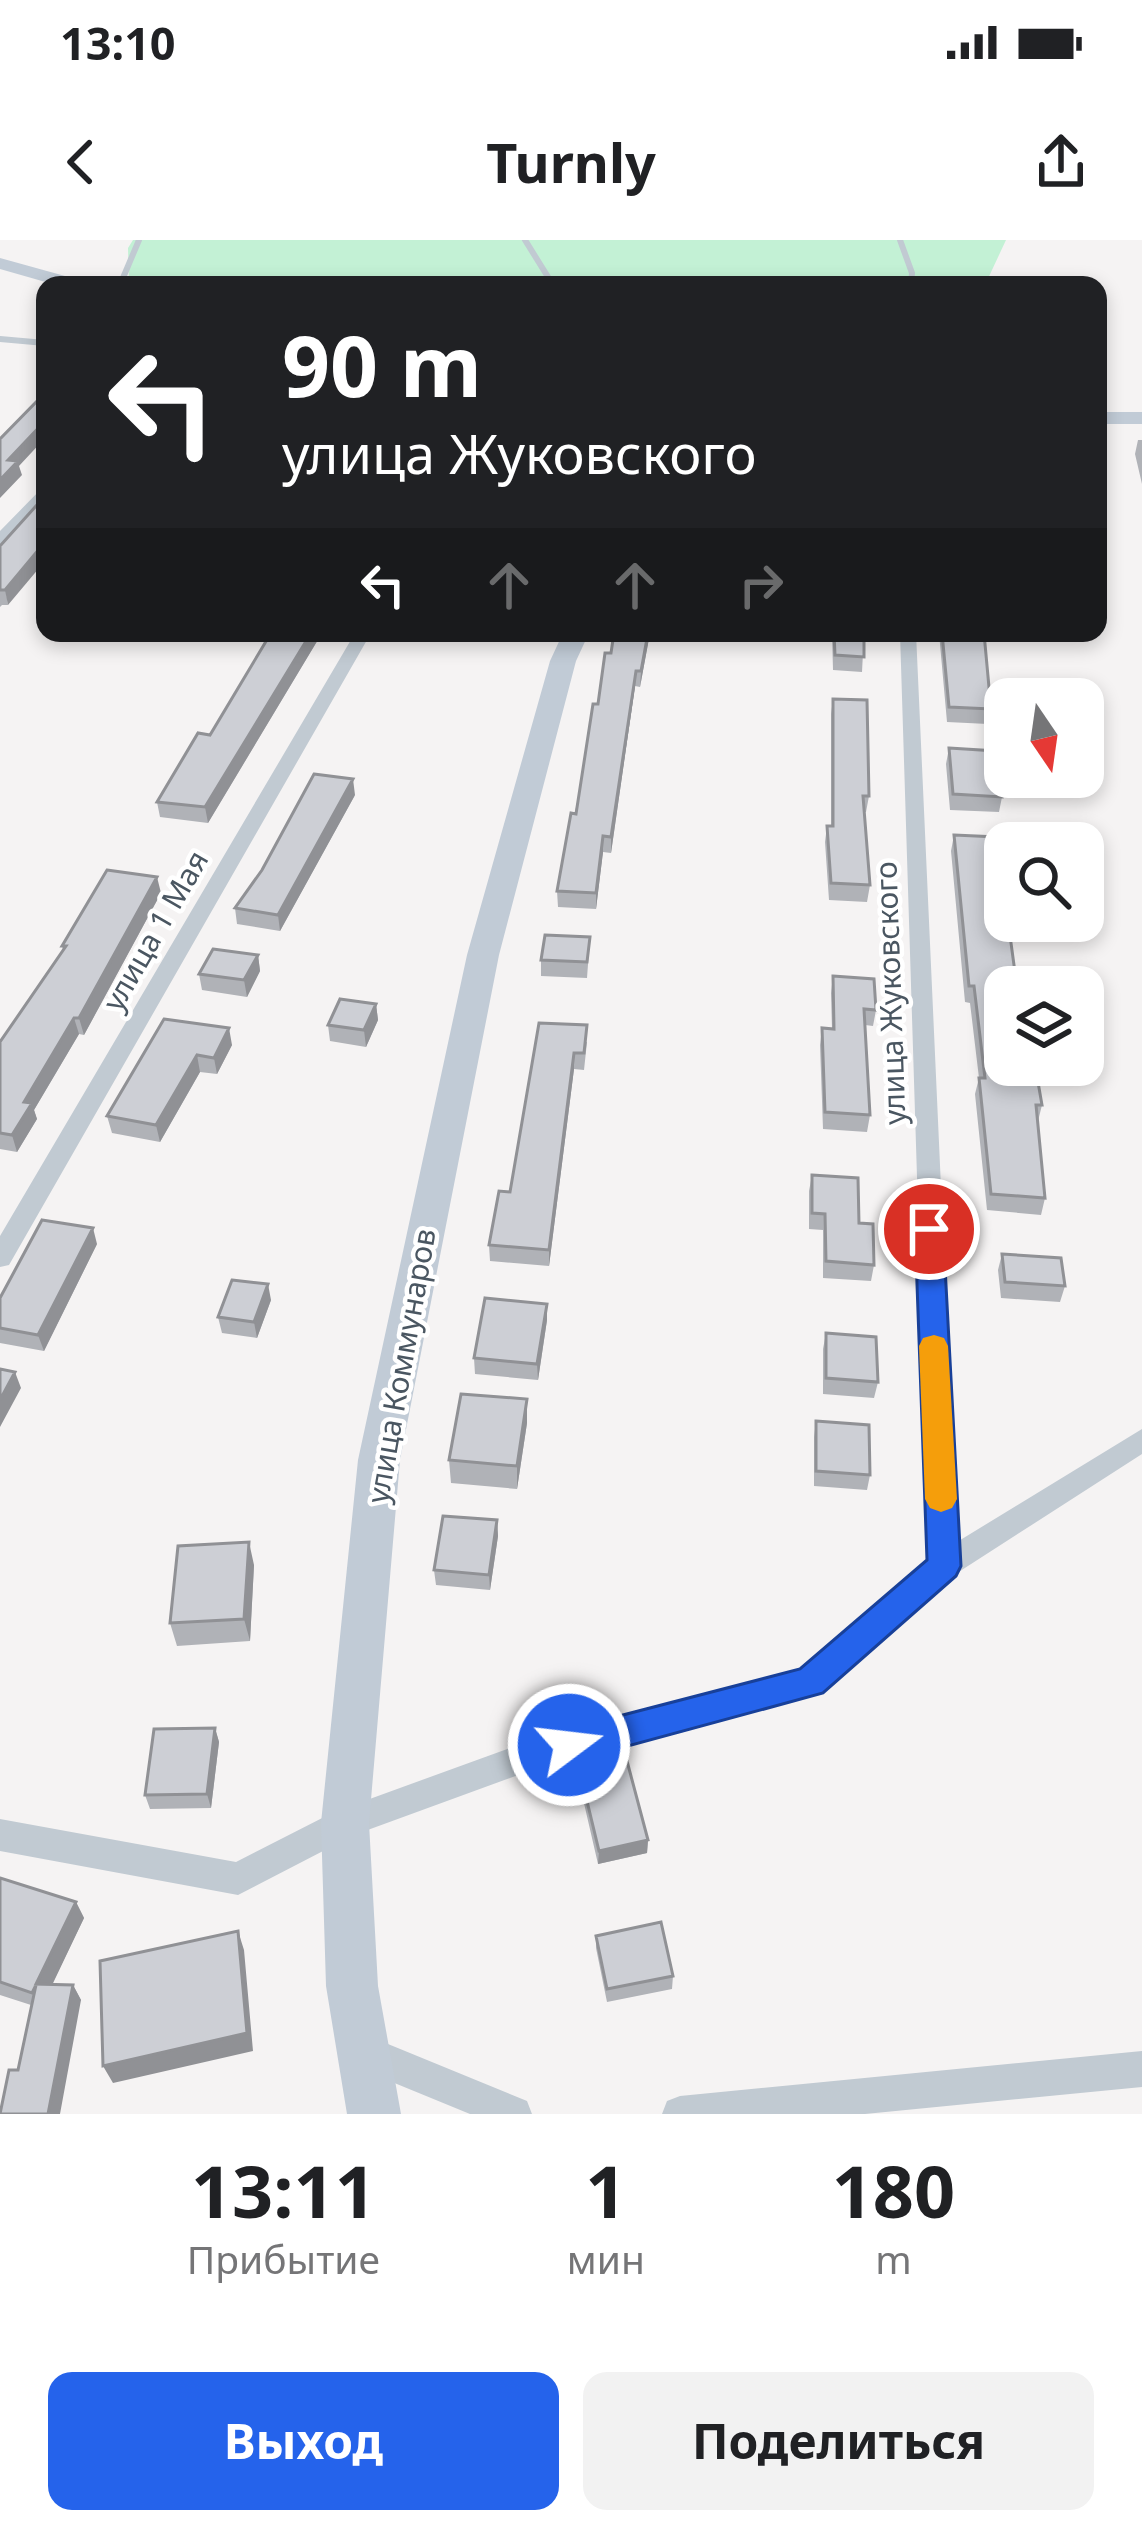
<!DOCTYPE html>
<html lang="ru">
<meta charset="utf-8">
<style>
body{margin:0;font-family:"Noto Sans",sans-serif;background:#f2f2f2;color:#202124;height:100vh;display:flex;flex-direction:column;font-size:45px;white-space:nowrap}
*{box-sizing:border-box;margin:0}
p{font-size:39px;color:#757577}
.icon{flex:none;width:66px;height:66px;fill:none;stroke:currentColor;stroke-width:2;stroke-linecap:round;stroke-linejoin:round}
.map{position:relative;height:1874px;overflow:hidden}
.panel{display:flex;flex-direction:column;background:#fff;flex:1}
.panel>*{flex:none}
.banner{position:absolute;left:36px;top:36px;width:1071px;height:366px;border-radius:24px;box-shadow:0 6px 18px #0003;background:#202124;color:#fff;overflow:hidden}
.needle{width:78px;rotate:167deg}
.buttons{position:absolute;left:984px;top:438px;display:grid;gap:24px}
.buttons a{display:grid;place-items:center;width:120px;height:120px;border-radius:24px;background:#fff;box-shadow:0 6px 18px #0003;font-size:60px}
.pin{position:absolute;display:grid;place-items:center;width:102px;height:102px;color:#fff;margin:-51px;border:6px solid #fff;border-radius:50%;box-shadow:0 3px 12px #0007}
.me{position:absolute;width:132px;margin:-66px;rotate:75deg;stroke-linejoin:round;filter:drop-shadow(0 0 9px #0008)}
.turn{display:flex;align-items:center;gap:42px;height:252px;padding:0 48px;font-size:54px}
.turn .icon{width:156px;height:156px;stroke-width:2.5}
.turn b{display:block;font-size:84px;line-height:102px}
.lanes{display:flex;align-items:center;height:114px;padding:0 48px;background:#0003;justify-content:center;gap:60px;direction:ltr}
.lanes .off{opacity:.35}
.eta{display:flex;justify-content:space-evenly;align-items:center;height:204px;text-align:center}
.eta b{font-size:72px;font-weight:700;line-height:84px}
.cta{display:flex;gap:24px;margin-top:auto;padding:24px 48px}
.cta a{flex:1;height:138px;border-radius:24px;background:#2563eb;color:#fff;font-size:48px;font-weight:700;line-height:138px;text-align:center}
.cta a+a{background:#f2f2f2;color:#202124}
.status{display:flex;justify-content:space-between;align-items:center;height:84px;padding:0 60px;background:#fff;direction:ltr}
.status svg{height:33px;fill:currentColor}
header{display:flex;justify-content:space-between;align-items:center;height:156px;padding:0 48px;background:#fff;font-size:54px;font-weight:700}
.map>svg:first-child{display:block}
</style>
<div class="status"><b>13:10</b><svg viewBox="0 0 49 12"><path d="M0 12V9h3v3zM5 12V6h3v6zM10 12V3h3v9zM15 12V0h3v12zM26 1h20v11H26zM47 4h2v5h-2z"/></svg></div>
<header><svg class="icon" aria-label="back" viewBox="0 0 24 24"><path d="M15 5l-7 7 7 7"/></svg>Turnly<svg class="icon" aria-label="share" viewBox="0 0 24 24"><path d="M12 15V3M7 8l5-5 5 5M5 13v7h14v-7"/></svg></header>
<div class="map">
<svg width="1142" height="1874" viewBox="0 0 1142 1874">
<rect width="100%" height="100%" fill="#f5f3f3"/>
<path fill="#c3f1d5" d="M133,0H1006L985,45H129L128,8Z"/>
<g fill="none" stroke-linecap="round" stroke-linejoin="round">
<path stroke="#c1cad2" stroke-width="6" d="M525,0L553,45
M900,0L912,33L911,45
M120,45L139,0
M0,99L45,103"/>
<path fill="#c1cad2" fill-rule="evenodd" d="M45,245V259L0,305V291Z
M355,393H371L9,1025L0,1027V996Z
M900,393H916L957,1302L1142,1189V1214L954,1335L821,1452L529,1531L354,1595L238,1655L0,1611V1579L236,1622L334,1572L529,1501L801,1430L929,1321Z
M366,1795L527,1861L532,1874H470L353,1826L348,1813L353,1800Z
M1142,1811V1847L865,1874H662L667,1861L680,1856Z"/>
<path fill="#c1cbd6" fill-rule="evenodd" d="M0,18L83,41L85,45H56L0,29Z
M1098,172H1142V184H1098Z
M563,393H589L576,421L499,715L400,1220L369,1583L378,1746L401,1874H347L326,1746L321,1583L358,1220L467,715L550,421Z"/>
</g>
<path fill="#b0b2b7" d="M1138,200H1142V244L1135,214Z
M0,306L8,365H2L0,367Z
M271,393H322L208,583L160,577L157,562L210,495Z
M614,393H650L640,447L635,446L611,613L603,612L596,669L558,667L557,651L611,413Z
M832,393H864L862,432L833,430Z
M939,393H984L991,469L988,484L947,482Z
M833,459L869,556L866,572H864L870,645L867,662L829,660L825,602L827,586H831V474Z
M949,508L1002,557L999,572L950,570L946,524Z
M355,555L280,691L237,684L235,668L262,630Z
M954,595L1005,747L1042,865L1038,881L1045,958L1041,975L987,970L975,854L979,838L970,763L965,762L951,611Z
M161,653L84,795L79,794L34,870L37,879L17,912L0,909V802L63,710L62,706Z
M590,697L587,738L541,736V720Z
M258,715L260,731L247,757L202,750L199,734Z
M833,736L876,770L873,786L865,785L870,875L867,892L823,889L820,805L822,788L832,789L831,753Z
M376,764L378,780L366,807L330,801L328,785Z
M164,779L232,805L217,834L200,832L160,902L112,893L107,876Z
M539,783L587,802L584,830L574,829L549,1026L490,1021L489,1005L510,952Z
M812,935L859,983L874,1025L871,1041L823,1038V990L809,989V951Z
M97,1004L44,1111L0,1103V1058Z
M1002,1014L1065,1046L1060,1062L1001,1058L998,1030Z
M271,1060L257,1098L222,1093L218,1077Z
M547,1080L538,1140L475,1134L474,1118Z
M826,1093L878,1142L874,1158L823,1154V1109Z
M816,1181L870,1235L867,1250L814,1246V1197Z
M527,1183L517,1249L451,1243L449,1220Z
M497,1280L498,1296L490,1350L436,1345L434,1330Z
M254,1325L250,1401L177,1406L170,1383Z
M215,1488L219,1502L211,1568L150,1569L145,1555Z
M580,1532L648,1600L647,1613L598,1624L580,1546Z
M0,1638L76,1662L84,1678L52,1744L73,1745L81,1760L18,1830L31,1765L0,1755Z
M596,1696L673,1736L672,1749L607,1762L596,1708Z"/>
<path fill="#909195" d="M45,181V198L19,226L22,235L0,258V240L8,220Z
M45,302V321L8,365L5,350Z
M311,393H322L208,583L205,567Z
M648,393H650L640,447L641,431Z
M636,431L635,446L611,613V597Z
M353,539L355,555L280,691L278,675Z
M603,596V612L596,669V653Z
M157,637L161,653L84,795L79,778Z
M258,715L260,731L247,757L244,740Z
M376,764L378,780L366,807L364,790Z
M74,778L79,794L34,870L37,879L17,912L12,895L24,862Z
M229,788L232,805L217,834L214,818Z
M574,813V829L549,1026V1010Z
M197,815L200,832L160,902L156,885Z
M93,988L97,1004L44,1111L38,1095Z
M268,1044L271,1060L257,1098L254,1082Z
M547,1064V1080L538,1140L537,1124Z
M15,1132L21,1148L0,1187V1160Z
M527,1159V1183L517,1249V1226Z
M497,1280L498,1296L490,1350L489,1335Z
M249,1302L254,1325L250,1401L244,1379Z
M215,1488L219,1502L211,1568L207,1554Z
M648,1600L647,1613L598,1624L599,1611Z
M76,1662L84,1678L45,1760L36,1744Z
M238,1691L244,1710L253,1811L113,1843L103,1826Z
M73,1745L81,1760L60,1874H48Z"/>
<path fill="#cdcfd5" stroke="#909195" stroke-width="3" d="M45,153V181L8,220L18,221L0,240V199Z
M45,256V302L5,350H0V306Z
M271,393H311L205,567L157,562L198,493L210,495Z
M614,393H648L641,431H636L611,597L603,596L596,653L557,651L571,573L576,574L593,464H598L605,413H611Z
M834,393H864V417L835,415Z
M942,393H984L991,469L949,467Z
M833,459L867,460L869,556H863L870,645L831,643L827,586H833Z
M949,508L996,511L1002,557L953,554Z
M314,534L353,539L278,675L235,668L262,630Z
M954,595L997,597L1005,657V681H1008L1017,747H1005V825H1035L1042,865H1036L1045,958L991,954L979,838H985L974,746H969Z
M107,630L157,637L79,778H74L24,862L32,863L12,895L0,893V802L66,706H62Z
M545,695L590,697L587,722L541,720Z
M213,709L258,715L244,740L199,734Z
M833,736L874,739L876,770L864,769L870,875L825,872L822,788L834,789Z
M340,759L376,764L364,790L328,785Z
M164,779L229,788L214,818L197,815L156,885L107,876Z
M539,783L587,785L584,813H574L549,1010L489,1005L499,951L510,952Z
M812,935L858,938L859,983L873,984L874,1025L826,1021L825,974L812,973Z
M42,980L93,988L38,1095L0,1088V1058Z
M1002,1014L1061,1018L1065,1046L1005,1042Z
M232,1040L268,1044L254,1082L218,1077Z
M485,1058L547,1064L537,1124L474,1118Z
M826,1093L876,1097L878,1142L826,1138Z
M0,1129L15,1132L0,1160Z
M461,1154L527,1159L517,1226L449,1220Z
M816,1181L869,1185L870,1235L816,1231Z
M443,1276L497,1280L489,1335L434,1330Z
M249,1302L244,1379L170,1383L178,1306Z
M215,1488L207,1554L145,1555L154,1489Z
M627,1521L648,1600L599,1611L580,1532Z
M0,1638L76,1662L36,1744L73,1745L48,1874H0L9,1830H18L36,1745L32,1753L0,1742Z
M661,1682L673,1736L607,1749L596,1696Z
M238,1691L247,1793L103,1826L100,1721Z"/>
<path fill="#2563eb" stroke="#184099" stroke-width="3" d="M929,979L943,989L961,1326L956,1336L823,1453L569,1522L556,1517L551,1505L556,1494L569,1489L800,1429L927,1320L915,989Z"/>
<path fill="#f59e0b" d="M934,1095L944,1098L948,1106L957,1259L952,1268L941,1272L930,1268L925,1259L919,1106L923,1098Z"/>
<g text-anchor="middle" stroke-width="9" stroke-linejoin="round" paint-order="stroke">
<g font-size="30" fill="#4a5661" stroke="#fff">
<text transform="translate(156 691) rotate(-60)" y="10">улица 1 Мая</text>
<text transform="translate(891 753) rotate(-92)" y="10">улица Жуковского</text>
<text transform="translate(402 1126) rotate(-80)" y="10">улица Коммунаров</text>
</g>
</g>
</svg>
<div class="buttons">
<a><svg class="needle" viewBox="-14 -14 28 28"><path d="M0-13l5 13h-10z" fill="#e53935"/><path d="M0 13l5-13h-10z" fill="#757577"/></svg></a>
<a><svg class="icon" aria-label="search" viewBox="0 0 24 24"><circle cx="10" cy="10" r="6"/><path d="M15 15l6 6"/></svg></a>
<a><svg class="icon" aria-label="layers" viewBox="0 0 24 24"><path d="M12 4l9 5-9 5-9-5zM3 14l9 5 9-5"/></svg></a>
</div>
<div class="pin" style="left:929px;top:989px;background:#d93025"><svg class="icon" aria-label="arrive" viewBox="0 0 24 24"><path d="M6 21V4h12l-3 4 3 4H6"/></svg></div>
<svg class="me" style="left:569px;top:1505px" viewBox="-20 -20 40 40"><circle r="17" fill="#2563eb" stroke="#fff" stroke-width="3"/><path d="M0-11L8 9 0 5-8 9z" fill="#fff"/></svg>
<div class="banner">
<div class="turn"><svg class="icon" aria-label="left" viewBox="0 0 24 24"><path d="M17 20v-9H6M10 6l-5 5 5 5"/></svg><div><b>90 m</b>улица Жуковского</div></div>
<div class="lanes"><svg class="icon" aria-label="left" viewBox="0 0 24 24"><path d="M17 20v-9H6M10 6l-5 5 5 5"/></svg><svg class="icon off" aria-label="ahead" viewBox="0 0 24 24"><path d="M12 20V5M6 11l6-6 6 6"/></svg><svg class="icon off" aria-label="ahead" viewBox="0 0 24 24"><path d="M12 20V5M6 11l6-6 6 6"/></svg><svg class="icon off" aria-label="right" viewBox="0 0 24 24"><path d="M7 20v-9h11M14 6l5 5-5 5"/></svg></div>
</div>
</div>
<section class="panel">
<div class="eta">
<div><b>13:11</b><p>Прибытие</p></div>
<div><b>1</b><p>мин</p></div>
<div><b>180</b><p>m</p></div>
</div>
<div class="cta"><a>Выход</a><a>Поделиться</a></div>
</section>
